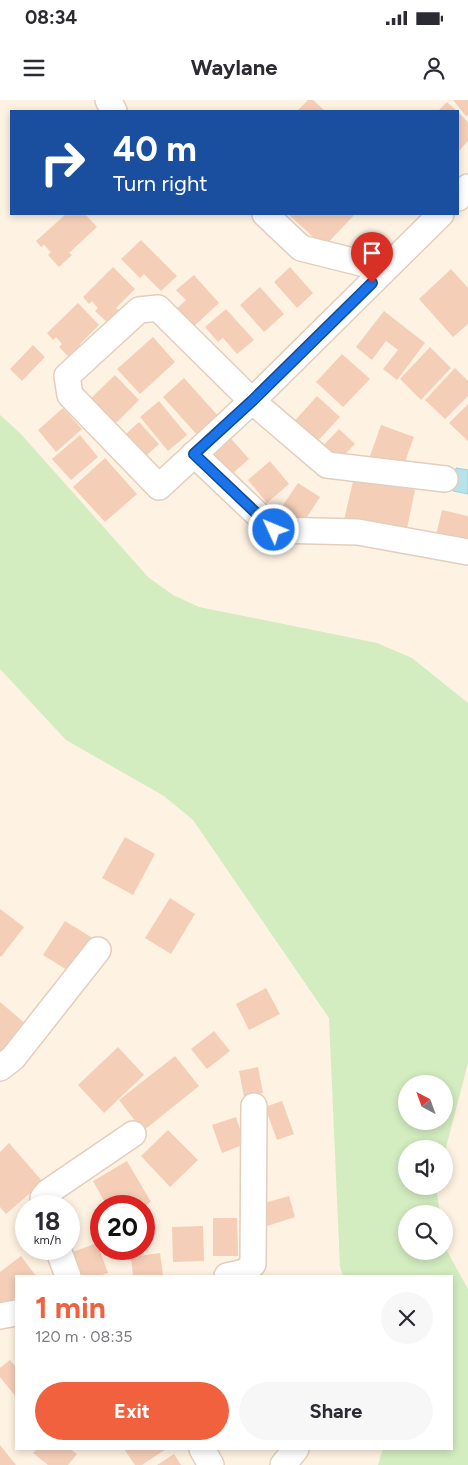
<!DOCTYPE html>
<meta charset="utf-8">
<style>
body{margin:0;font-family:Figtree,sans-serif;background:#f7f7f7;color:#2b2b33;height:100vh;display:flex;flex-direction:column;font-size:19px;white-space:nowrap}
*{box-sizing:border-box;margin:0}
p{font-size:16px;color:#7c7c81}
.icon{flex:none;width:28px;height:28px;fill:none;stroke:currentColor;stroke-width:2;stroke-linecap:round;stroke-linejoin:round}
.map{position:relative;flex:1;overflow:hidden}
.details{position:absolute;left:15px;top:1175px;width:438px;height:175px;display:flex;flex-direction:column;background:#fff;border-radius:0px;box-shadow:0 2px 8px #0003}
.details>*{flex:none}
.banner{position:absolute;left:10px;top:10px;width:449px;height:105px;border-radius:0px;box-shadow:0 2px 8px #0003;background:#1a4fa0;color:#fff;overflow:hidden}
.needle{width:32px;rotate:319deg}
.controls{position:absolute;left:398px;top:975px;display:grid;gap:10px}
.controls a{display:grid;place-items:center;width:55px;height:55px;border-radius:50%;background:#fff;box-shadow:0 2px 8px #0003;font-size:25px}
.speed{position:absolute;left:15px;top:1095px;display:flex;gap:10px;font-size:25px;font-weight:700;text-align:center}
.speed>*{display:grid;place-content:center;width:65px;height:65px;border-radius:50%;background:#fff;box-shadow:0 2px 8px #0003;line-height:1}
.speed small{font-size:12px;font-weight:400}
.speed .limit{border:8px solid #d22;background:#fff;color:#111}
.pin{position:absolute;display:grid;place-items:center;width:42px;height:42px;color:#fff;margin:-51px -21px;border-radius:50% 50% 50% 0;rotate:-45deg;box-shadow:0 0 5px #0007}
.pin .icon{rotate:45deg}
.me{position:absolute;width:55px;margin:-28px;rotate:314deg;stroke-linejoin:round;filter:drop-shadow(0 0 4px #0008)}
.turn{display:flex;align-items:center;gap:18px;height:105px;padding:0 20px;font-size:22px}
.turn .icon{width:65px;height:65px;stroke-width:2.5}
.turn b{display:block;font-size:35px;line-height:42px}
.round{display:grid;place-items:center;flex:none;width:52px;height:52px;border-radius:26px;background:#f7f7f7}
.overview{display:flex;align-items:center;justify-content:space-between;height:85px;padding:0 20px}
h1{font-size:30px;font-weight:700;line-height:38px;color:#f1613e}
.action{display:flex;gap:10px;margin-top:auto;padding:10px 20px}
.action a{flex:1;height:58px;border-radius:30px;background:#f1613e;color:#fff;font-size:20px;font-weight:700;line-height:58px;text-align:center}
.action a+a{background:#f7f7f7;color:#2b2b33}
.status{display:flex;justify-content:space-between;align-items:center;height:35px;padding:0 25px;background:#fff;direction:ltr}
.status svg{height:14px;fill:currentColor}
header{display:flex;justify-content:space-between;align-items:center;height:65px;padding:0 20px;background:#fff;font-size:22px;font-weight:700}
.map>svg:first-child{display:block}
</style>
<div class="status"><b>08:34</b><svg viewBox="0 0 49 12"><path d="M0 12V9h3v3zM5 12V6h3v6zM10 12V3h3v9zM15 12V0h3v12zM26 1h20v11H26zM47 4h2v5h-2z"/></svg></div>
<header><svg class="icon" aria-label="menu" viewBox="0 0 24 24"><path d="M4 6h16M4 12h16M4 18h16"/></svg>Waylane<svg class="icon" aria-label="person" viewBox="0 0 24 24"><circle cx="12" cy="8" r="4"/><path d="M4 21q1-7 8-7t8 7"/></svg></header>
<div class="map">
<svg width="468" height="1365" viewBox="0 0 468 1365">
<rect width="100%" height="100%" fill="#fef2e2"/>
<path fill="#d3ecc0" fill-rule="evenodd" d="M0,315L20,333L148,477L173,495L199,507L377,543L412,558L468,603V963L444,1055V1049H406V1086H436L440,1114H406V1151H444V1135L447,1151L468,1189V1365H378L383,1349H451V1176H343L340,1167L329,918L193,720L164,696L66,640L0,569ZM406,984H444V1021H406Z"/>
<path fill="#b5e3e9" stroke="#9bd3db" d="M456,368L468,370V394L453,391Z"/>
<path fill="#f5ceb8" d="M308,0H313L325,11H297Z
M453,0H468V15L466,16Z
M447,2L457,11H438Z
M458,12L468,22V41L458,52Z
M66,114H85L97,127L69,153L72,155L59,167L48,155L51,152L44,145L41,147L36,141Z
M288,114H355L324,147Z
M141,140L177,176L161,191L144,174L140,178L121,159Z
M113,167L135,189L116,208L119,210L107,222L95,211L98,208L92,201L89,204L83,197Z
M290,167L313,193L297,208L274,182Z
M451,169L468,188V224L453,237L419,199Z
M194,175L219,203L190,230L173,212L186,200L176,190Z
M260,187L284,214L264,232L240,205Z
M78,203L99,225L80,244L82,247L70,258L59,247L62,244L56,237L53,240L47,233Z
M226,209L254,240L237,254L223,238L218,242L205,227Z
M384,211L425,243L397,280L383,269L398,250L386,241L372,260L356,247Z
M153,237L175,262L140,294L117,269Z
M33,245L45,257L22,281L10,269Z
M430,247L451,268L421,300L400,279Z
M342,254L370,279L343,307L316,282Z
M455,268L468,281V296L445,319L425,300Z
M115,275L139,300L116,323L91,298Z
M184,278L220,318L199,337L163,297Z
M317,296L340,317L313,346L291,325Z
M159,301L187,335L168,351L140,317Z
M468,304V341L449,323Z
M63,308L82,329L56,352L38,330Z
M139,322L159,344L146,356L126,334Z
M381,325L414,337L402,370L369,359Z
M339,329L355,344L336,363L321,348Z
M226,333L249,359L232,374L209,347Z
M80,335L98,357L71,380L52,359Z
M105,358L137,394L105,422L73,387Z
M270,361L289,384L267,403L248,380Z
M354,377L415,390L406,433L344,420Z
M298,383L320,397L303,423L281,408Z
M442,410L468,416V442L436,435Z
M125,737L155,754L133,795L102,778Z
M170,798L195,814L171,854L145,838Z
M0,809L24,827L1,857L0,856Z
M65,821L94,839L72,873L43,855Z
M266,888L280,914L249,930L236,904Z
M0,902L27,925L0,954Z
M214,931L230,951L207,969L191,949Z
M118,947L144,975L104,1013L78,985Z
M175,956L199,986L143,1031L119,1000Z
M258,967L263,993L244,997L239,971Z
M282,1001L294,1034L277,1040L265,1007Z
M236,1017L245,1044L222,1053L212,1025Z
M168,1030L198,1060L170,1087L141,1056Z
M9,1043L43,1082L6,1114L0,1107V1052Z
M127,1061L151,1102L144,1106H107L93,1081Z
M289,1096L295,1117L261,1128L254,1106Z
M213,1118H237L238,1156H213Z
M203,1126L204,1161L173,1162L172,1127Z
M97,1143L108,1173L99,1176H79L70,1153Z
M160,1153L163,1176H133L131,1157Z
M21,1156L36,1176H16V1197L0,1210V1172Z
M10,1260L16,1267V1297L0,1277V1268Z
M0,1345L16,1365H0Z
M37,1349H70L77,1354L68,1365H48L33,1353Z
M124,1349H166L142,1365H135Z
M174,1354L181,1365H157Z"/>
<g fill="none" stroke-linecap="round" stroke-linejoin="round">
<g stroke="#e3cebd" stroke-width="28">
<path id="minor" d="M108,0L114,11
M458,98L468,87
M265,114L301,148L385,169
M441,114L252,301L159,387L70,295L67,276L139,210L158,208L252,301L327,365L445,379
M194,354L274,430L358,432L468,452
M0,968L13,958L98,850
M44,1106L43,1098L48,1092L133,1034
M58,1149L68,1176
M227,1176L245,1172L253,1164L254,1006
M0,1216L16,1213
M202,1349L211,1365
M283,1365L296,1349"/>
</g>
<use href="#minor" stroke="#fff" stroke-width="25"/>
</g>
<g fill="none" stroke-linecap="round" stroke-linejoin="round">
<g stroke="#114b97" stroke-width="12">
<path id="route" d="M274,430L194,354L252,301L372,183"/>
</g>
<use href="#route" stroke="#1a73e8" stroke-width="9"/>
</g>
</svg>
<div class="controls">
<a><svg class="needle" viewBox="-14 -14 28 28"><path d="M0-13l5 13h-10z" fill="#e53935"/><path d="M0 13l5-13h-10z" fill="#7c7c81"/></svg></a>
<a><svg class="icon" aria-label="sound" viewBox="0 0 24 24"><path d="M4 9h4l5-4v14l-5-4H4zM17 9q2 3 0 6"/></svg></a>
<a><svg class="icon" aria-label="search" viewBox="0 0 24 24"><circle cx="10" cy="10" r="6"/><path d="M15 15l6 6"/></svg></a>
</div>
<div class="speed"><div>18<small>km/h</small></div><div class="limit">20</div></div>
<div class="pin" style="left:372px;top:183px;background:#d93025"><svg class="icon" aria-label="arrive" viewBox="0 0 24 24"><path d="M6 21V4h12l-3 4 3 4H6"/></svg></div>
<svg class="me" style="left:274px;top:430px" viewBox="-20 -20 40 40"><circle r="17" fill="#1a73e8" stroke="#fff" stroke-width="3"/><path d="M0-11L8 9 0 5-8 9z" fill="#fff"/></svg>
<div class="banner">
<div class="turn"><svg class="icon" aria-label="right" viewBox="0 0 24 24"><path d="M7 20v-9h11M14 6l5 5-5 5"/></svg><div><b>40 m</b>Turn right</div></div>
</div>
<section class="details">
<div class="overview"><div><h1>1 min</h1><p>120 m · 08:35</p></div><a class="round"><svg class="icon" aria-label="close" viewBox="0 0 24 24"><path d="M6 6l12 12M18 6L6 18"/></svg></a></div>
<div class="action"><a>Exit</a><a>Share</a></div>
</section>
</div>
